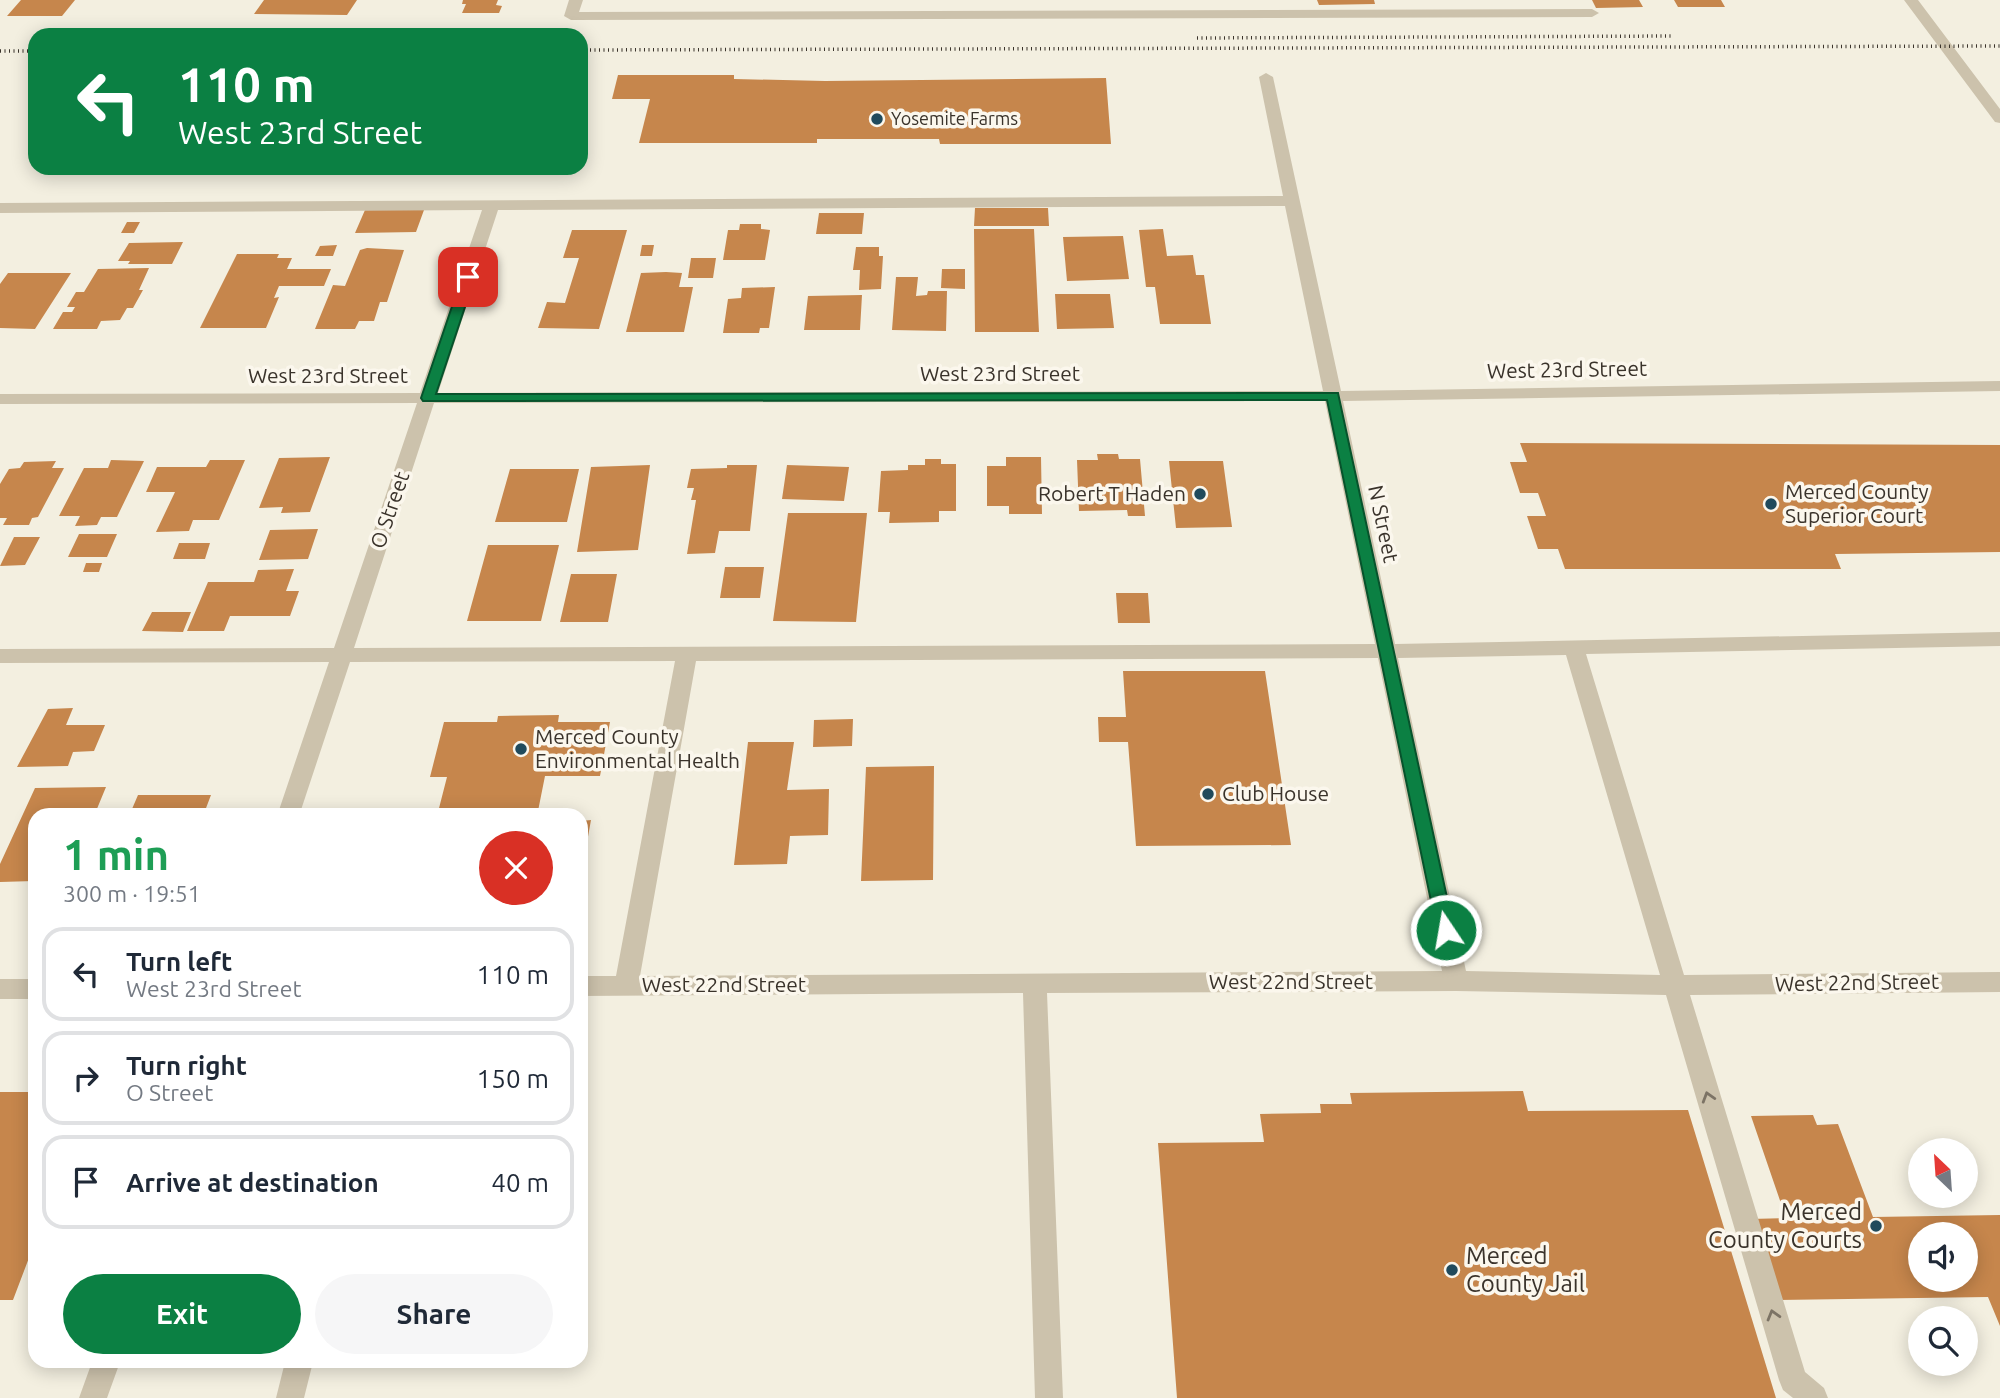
<!DOCTYPE html>
<meta charset="utf-8">
<style>
body{margin:0;font-family:Ubuntu,sans-serif;background:#f6f6f7;color:#1f2937;height:100vh;display:flex;flex-direction:column;font-size:26px;white-space:nowrap}
*{box-sizing:border-box;margin:0}
p{font-size:23px;color:#747a83}
.icon{flex:none;width:38px;height:38px;fill:none;stroke:currentColor;stroke-width:2;stroke-linecap:round;stroke-linejoin:round}
.map{position:relative;flex:1;overflow:hidden}
.panel{position:absolute;left:28px;top:808px;width:560px;height:560px;display:flex;flex-direction:column;background:#fff;border-radius:21px;box-shadow:0 4px 18px #0003}
.panel>*{flex:none}
.top-card{position:absolute;left:28px;top:28px;width:560px;height:147px;border-radius:21px;box-shadow:0 4px 18px #0003;background:#0b8043;color:#fff;overflow:hidden}
.needle{width:46px;rotate:335deg}
.fabs{position:absolute;left:1908px;top:1138px;display:grid;gap:14px}
.fabs a{display:grid;place-items:center;width:70px;height:70px;border-radius:50%;background:#fff;box-shadow:0 4px 18px #0003;font-size:35px}
.pin{position:absolute;display:grid;place-items:center;width:60px;height:60px;color:#fff;margin:-30px;border-radius:14px;box-shadow:0 4px 10px #0006}
.me{position:absolute;width:77px;margin:-38px;rotate:348deg;stroke-linejoin:round;filter:drop-shadow(0 0 5px #0008)}
.turn{display:flex;align-items:center;gap:24px;height:147px;padding:0 35px;font-size:32px}
.turn .icon{width:91px;height:91px;stroke-width:2.5}
.turn b{display:block;font-size:49px;line-height:60px}
.round{display:grid;place-items:center;flex:none;width:74px;height:74px;border-radius:37px;background:#f6f6f7}
.head{display:flex;align-items:center;justify-content:space-between;height:119px;padding:0 35px}
h1{font-size:42px;font-weight:700;line-height:52px;color:#1e9e55}
.action{display:flex;gap:14px;margin-top:auto;padding:14px 35px}
.action a{flex:1;height:80px;border-radius:42px;background:#0b8043;color:#fff;font-size:28px;font-weight:700;line-height:80px;text-align:center}
.action a+a{background:#f6f6f7;color:#1f2937}
ul{padding:0;list-style:none}
li{display:flex;align-items:center;gap:21px;height:94px;margin:0 14px 10px;padding:0 21px;border:4px solid #e0e1e3;border-radius:21px}
li div{flex:1}
li b{display:block;font-size:26px}
li em{font-style:normal}
.map>svg:first-child{display:block}
</style>
<div class="map">
<svg width="2000" height="1398" viewBox="0 0 2000 1398">
<rect width="100%" height="100%" fill="#f3efe0"/>
<path fill="#c6864c" fill-rule="evenodd" d="M21,0H75L62,16H7Z
M264,0H357L347,15L254,14Z
M463,0H498L496,5L502,6L499,13H462L466,4H462Z
M1317,0H1374L1375,4L1319,5Z
M1592,0H1639L1643,7L1596,8Z
M1674,0H1721L1725,7H1678Z
M618,75H734V79L825,81L1106,78L1111,144H940L939,139H817V143H639L650,99H612Z
M975,208H1048L1049,226H974Z
M365,210H424L416,232L355,233Z
M819,213H864L862,234H816Z
M127,222H140L134,233H121Z
M740,224H761V229L770,230L765,260H723L728,230H739Z
M974,229H1034L1039,332H975Z
M1163,229L1167,256L1193,255L1196,275H1204L1211,324H1160L1155,287H1146L1139,230Z
M572,230H627L599,329L538,328L547,302L565,303L579,258H563Z
M1123,236L1129,279L1067,281L1063,237Z
M183,242L172,264H128L130,261H118L129,243Z
M337,245L333,256H315L320,246Z
M642,245H654L652,256H640Z
M856,247H879V256H883L881,289L859,290L860,270H853Z
M367,248L404,250L387,302H380L374,321H359L355,329H315L333,285L345,286L360,250Z
M237,254H279L277,258H292L287,269H331L324,286H279L274,298L279,297L266,328H200Z
M691,258H716L713,278H688Z
M149,268L139,290H143L133,308H127L120,320L101,321L97,329H53L63,312H72L75,307H67L76,292H84L98,269Z
M942,269H965V289L941,288Z
M666,272L682,273L679,287H693L684,332H626L641,273Z
M8,273H71L35,329L0,328V284Z
M896,277H918L916,296L927,295L928,291H947L946,331L892,330Z
M775,287L769,328H760L759,333H723L728,299L741,298L742,288Z
M1055,294H1110L1114,328L1057,329Z
M862,295L860,330H804L808,296Z
M1520,443L2000,445V552L1835,554L1841,569H1565L1558,549H1538L1527,516H1546L1538,493H1520L1510,462H1527Z
M1097,454H1118L1119,459H1140L1145,516H1128L1127,510L1079,511L1077,460H1098Z
M330,457L310,512L281,513L283,507L259,508L279,458Z
M1006,457H1041L1042,514H1009V506H987V466H1006Z
M925,459H941V464H956V511H939V522L889,523L890,512H878L881,471L908,470V465H925Z
M111,460L144,461L117,517H101L97,525L75,526L80,516H59L84,468H108Z
M210,460H245L219,520H193L189,531L156,532L175,492H146L157,467H206Z
M56,461L52,468H64L38,517L32,518L29,525H3L7,518H0V484L9,469L20,468L24,462Z
M1169,461H1223L1232,527L1176,528Z
M650,465L638,550L577,552L591,467Z
M727,465H757L750,531H719L715,553L687,554L696,500H691L694,488H687L691,469L727,468Z
M787,465L849,467L844,501L782,499Z
M510,469H579L567,522H495Z
M788,513H867L856,622L773,621Z
M318,529L308,559L259,560L270,530Z
M79,534H117L107,557H68Z
M14,537H40L25,565L0,566Z
M179,543H210L205,559H173Z
M488,545H559L541,621H467Z
M86,563H102L99,572H83Z
M725,567H764L760,598H720Z
M294,569L286,591H299L290,616H230L224,631H187L208,582H254L258,570Z
M571,574H617L608,622H560Z
M1116,593H1148L1150,623H1118Z
M152,612H191L183,632L142,631Z
M1123,671H1265L1291,845L1136,846L1128,742H1099L1098,717H1126Z
M73,708L66,725H105L94,751L73,752L68,766L17,767L48,709Z
M559,715L558,722H610L600,776H545L537,816H437L447,777H430L444,722H497L498,716Z
M853,719L852,746L813,747L814,720Z
M748,742H794L787,790L829,789L828,835L790,836L787,864L734,865Z
M934,766L933,880L861,881L866,767Z
M106,787L94,816H35L34,881L0,882V864L35,788Z
M138,795H211L203,816H129Z
M591,820L582,870H581V821Z
M1523,1091L1528,1111L1688,1110L1776,1398H1177L1158,1143L1264,1142L1260,1114L1321,1113L1320,1104H1352L1350,1093Z
M0,1092H35V1242L13,1300H0Z
M1813,1115L1817,1125L1838,1124L1873,1217L2000,1215V1326L1988,1297L1776,1300L1750,1219L1786,1218L1751,1116ZM1920,1234H1965V1279H1920Z"/>
<g fill="none" stroke-linecap="round" stroke-linejoin="round">
<path fill="#ccc2ac" fill-rule="evenodd" d="M569,0H583L579,12L1592,9L1599,13L1592,17L571,20L564,16Z
M1904,0H1918L2000,109V123L1995,122Z
M1266,73L1273,77L1341,391L2000,381V391L1343,401L1395,644L2000,632V646L1586,654L1684,975L2000,972V992L1690,995L1805,1372L1824,1388L1828,1398H1793L1783,1390L1779,1380L1666,995L1456,991L1047,993L1063,1398H1035L1023,993L581,996V976H616L675,661L350,662L299,816H277L329,662L0,663V649L334,648L417,403L0,404V394L420,393L482,210L0,213V203L1283,196L1259,77ZM1285,206L1323,391L438,393L498,210ZM1325,401L1375,644L354,648L434,403ZM1566,655L1660,975L1466,971L1398,658ZM1378,658L1442,971L640,976L696,661Z
M0,979H35V999H0Z
M92,1362H120L107,1398H79Z
M285,1362H313L304,1398H276Z"/>
<path stroke="#3a332b" stroke-width="3.5" stroke-dasharray="1 3.5" stroke-linecap="butt" d="M1197,38L1673,36
M581,50L2000,46
M0,51H35"/>
</g>
<defs><path id="oneway-chevron" d="M-2-3.5L2.5 0L-2 3.5" fill="none" stroke-width="1.6" stroke-linecap="round" stroke-linejoin="round" transform="scale(1.75)"/></defs>
<g stroke="#7c7365">
<use href="#oneway-chevron" transform="translate(1708 1097) rotate(-107)"/>
<use href="#oneway-chevron" transform="translate(1773 1315) rotate(-106)"/>
</g>
<path fill="#0b8043" stroke="#07532c" stroke-width="2" d="M468,273L475,277L436,394L1338,393L1454,930L1452,935L1446,937L1437,930L1327,400L423,401L421,398L462,277Z"/>
<g fill="#204a5c" stroke="#fbf7ed" stroke-width="2.5">
<circle cx="877" cy="119" r="7"/>
<circle cx="1200" cy="494" r="7"/>
<circle cx="1771" cy="504" r="7"/>
<circle cx="521" cy="749" r="7"/>
<circle cx="1208" cy="794" r="7"/>
<circle cx="1876" cy="1226" r="7"/>
<circle cx="1452" cy="1270" r="7"/>
</g>
<g text-anchor="middle" stroke-width="7" stroke-linejoin="round" paint-order="stroke">
<g font-size="18" fill="#3a332b" stroke="#fbf7ed" text-anchor="start">
<text x="891" y="125">Yosemite Farms</text>
</g>
<g font-size="21" fill="#3a332b" stroke="#fbf7ed">
<text transform="translate(1567 370) rotate(-1)" y="7">West 23rd Street</text>
<text x="1000" y="381">West 23rd Street</text>
<text x="328" y="383">West 23rd Street</text>
<text transform="translate(390 510) rotate(-71)" y="7">O Street</text>
<text transform="translate(1383 524) rotate(78)" y="7">N Street</text>
<text x="1291" y="989">West 22nd Street</text>
<text transform="translate(1857 983) rotate(-1)" y="7">West 22nd Street</text>
<text x="724" y="992">West 22nd Street</text>
</g>
<g font-size="21" fill="#3a332b" stroke="#fbf7ed" text-anchor="start">
<text x="1785" y="499">Merced County<tspan x="1785" dy="24">Superior Court</tspan></text>
<text x="1186" y="501" text-anchor="end">Robert T Haden</text>
<text x="535" y="744">Merced County<tspan x="535" dy="24">Environmental Health</tspan></text>
<text x="1222" y="801">Club House</text>
</g>
<g font-size="24" fill="#3a332b" stroke="#fbf7ed" text-anchor="end">
<text x="1862" y="1220">Merced<tspan x="1862" dy="28">County Courts</tspan></text>
<text x="1466" y="1264" text-anchor="start">Merced<tspan x="1466" dy="28">County Jail</tspan></text>
</g>
</g>
</svg>
<div class="fabs">
<a><svg class="needle" viewBox="-14 -14 28 28"><path d="M0-13l5 13h-10z" fill="#e53935"/><path d="M0 13l5-13h-10z" fill="#747a83"/></svg></a>
<a><svg class="icon" aria-label="sound" viewBox="0 0 24 24"><path d="M4 9h4l5-4v14l-5-4H4zM17 9q2 3 0 6"/></svg></a>
<a><svg class="icon" aria-label="search" viewBox="0 0 24 24"><circle cx="10" cy="10" r="6"/><path d="M15 15l6 6"/></svg></a>
</div>
<div class="pin" style="left:468px;top:277px;background:#d93025"><svg class="icon" aria-label="arrive" viewBox="0 0 24 24"><path d="M6 21V4h12l-3 4 3 4H6"/></svg></div>
<svg class="me" style="left:1446px;top:930px" viewBox="-20 -20 40 40"><circle r="17" fill="#0b8043" stroke="#fff" stroke-width="3"/><path d="M0-11L8 9 0 5-8 9z" fill="#fff"/></svg>
<div class="top-card">
<div class="turn"><svg class="icon" aria-label="left" viewBox="0 0 24 24"><path d="M17 20v-9H6M10 6l-5 5 5 5"/></svg><div><b>110 m</b>West 23rd Street</div></div>
</div>
<section class="panel">
<div class="head"><div><h1>1 min</h1><p>300 m · 19:51</p></div><a class="round" style="background:#d93025;color:#fff"><svg class="icon" aria-label="close" viewBox="0 0 24 24"><path d="M6 6l12 12M18 6L6 18"/></svg></a></div>
<ul>
<li><svg class="icon" aria-label="left" viewBox="0 0 24 24"><path d="M17 20v-9H6M10 6l-5 5 5 5"/></svg><div><b>Turn left</b><p>West 23rd Street</p></div><em>110 m</em></li>
<li><svg class="icon" aria-label="right" viewBox="0 0 24 24"><path d="M7 20v-9h11M14 6l5 5-5 5"/></svg><div><b>Turn right</b><p>O Street</p></div><em>150 m</em></li>
<li><svg class="icon" aria-label="arrive" viewBox="0 0 24 24"><path d="M6 21V4h12l-3 4 3 4H6"/></svg><div><b>Arrive at destination</b></div><em>40 m</em></li>
</ul>
<div class="action"><a>Exit</a><a>Share</a></div>
</section>
</div>
